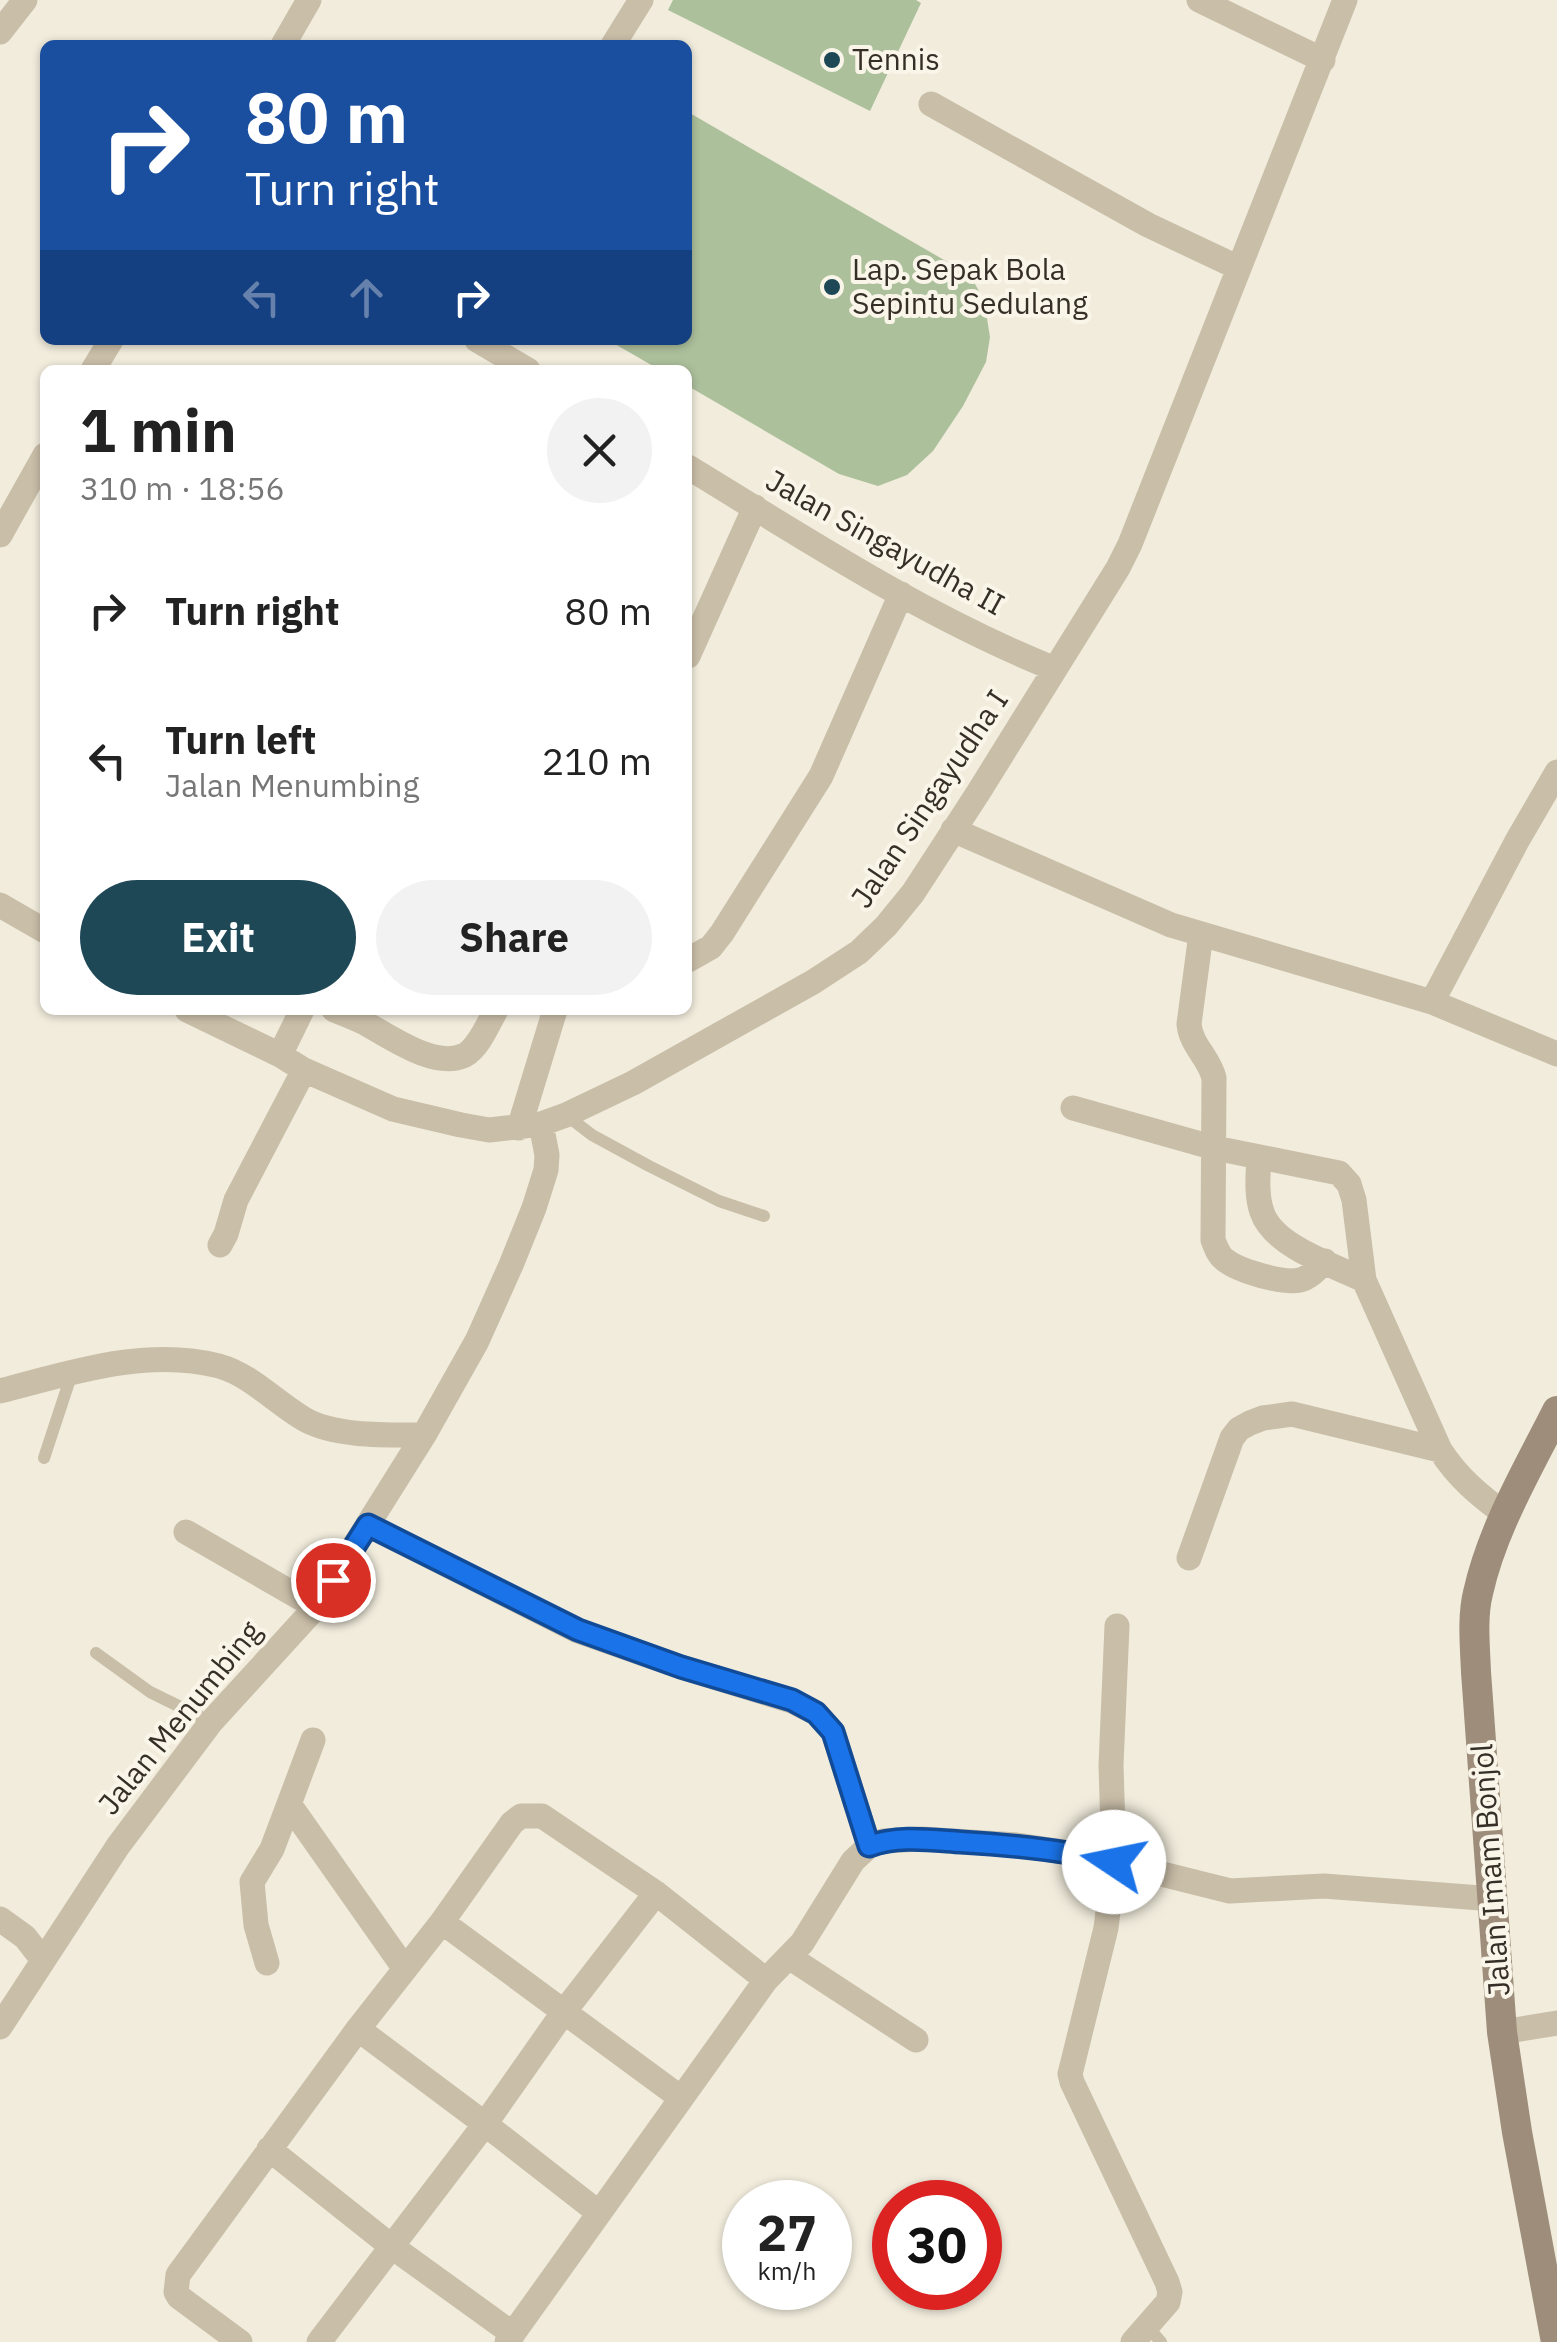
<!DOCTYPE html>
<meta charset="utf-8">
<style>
body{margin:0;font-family:"IBM Plex Sans",sans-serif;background:#f2f2f2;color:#222;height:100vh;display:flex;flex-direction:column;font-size:38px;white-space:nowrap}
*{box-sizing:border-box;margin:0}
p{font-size:32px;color:#767676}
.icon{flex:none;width:55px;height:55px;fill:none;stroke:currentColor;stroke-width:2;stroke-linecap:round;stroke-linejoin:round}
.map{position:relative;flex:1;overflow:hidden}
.details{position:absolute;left:40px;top:365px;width:652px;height:650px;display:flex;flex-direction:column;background:#fff;border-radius:15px;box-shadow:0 2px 8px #0004}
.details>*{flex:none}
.guide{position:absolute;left:40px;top:40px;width:652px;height:305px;border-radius:15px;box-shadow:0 2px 8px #0004;background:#1a4fa0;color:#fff;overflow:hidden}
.speed{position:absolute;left:722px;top:2180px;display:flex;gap:20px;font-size:50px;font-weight:700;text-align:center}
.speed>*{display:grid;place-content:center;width:130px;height:130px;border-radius:50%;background:#fff;box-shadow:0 2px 8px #0004;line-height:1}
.speed small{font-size:25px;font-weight:400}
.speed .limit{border:15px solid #d22;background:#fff;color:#111}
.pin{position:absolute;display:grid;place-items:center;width:85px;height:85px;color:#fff;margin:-42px;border:5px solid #fff;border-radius:50%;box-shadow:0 2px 10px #0007}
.me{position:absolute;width:110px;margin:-55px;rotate:281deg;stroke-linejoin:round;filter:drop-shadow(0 0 8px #0008)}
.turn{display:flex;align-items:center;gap:35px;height:210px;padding:0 40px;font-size:45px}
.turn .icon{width:130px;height:130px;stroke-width:2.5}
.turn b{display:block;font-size:70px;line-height:85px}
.lanes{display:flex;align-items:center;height:95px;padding:0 40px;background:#0003;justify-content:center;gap:50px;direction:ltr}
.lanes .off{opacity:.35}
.round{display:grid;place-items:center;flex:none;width:105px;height:105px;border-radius:52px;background:#f2f2f2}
.headline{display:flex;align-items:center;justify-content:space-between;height:170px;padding:0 40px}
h1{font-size:60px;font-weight:700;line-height:75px}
.button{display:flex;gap:20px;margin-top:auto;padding:20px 40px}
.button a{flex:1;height:115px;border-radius:60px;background:#1f4857;color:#fff;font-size:40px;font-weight:700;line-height:115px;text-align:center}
.button a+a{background:#f2f2f2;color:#222}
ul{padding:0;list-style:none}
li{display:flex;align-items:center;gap:30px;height:150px;padding:0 40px}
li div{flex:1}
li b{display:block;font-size:38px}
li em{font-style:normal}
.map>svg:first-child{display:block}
</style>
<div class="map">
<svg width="1557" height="2342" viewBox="0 0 1557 2342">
<rect width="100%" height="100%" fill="#f1ecdc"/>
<path fill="#adc09c" d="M673,0H916L921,3L870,111L668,10Z
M688,112L970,275L984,300L990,337L986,362L963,406L933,451L907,475L878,486L839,474L688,386V370H660L608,340H688Z"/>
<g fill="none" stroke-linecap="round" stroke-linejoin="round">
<path stroke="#c9bea8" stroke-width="12" d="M566,1115L592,1135L649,1166L719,1201L764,1216
M44,1458L72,1373
M96,1653L150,1692L211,1722
M1147,2326L1161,2342"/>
<path stroke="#c9bea8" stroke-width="25" d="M1199,0L1323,60
M0,32L25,0
M283,45L309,0
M613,45L641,0
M931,104L1148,225L1239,268
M477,340L528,370
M93,370L111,340
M688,467C806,539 925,617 1055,669
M0,535L45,455
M688,656L755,507
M953,830L1171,925L1432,1002L1557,1054
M0,905L45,931
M1201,934L1189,1024C1191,1046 1209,1057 1214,1078L1213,1240C1216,1247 1218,1255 1225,1260C1239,1271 1283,1284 1300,1280C1311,1277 1318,1268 1325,1261
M688,960L711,947L722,933L821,776L901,594
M1432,1002L1517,841L1557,772
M187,1010L280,1055L304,1070L393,1109L461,1125L489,1130L541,1124L566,1115L633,1083L813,982L859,952L886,926L913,893L978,793L1118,568L1130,544L1345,0
M334,1010C344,1014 354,1018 363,1022C389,1036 435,1070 465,1055C479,1047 488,1024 496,1010
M280,1055L302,1010
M1073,1108L1215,1148L1339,1173L1349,1184L1354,1200L1364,1280L1440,1450C1458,1478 1480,1496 1506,1515
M519,1128L555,1010
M1259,1157C1258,1175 1256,1195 1262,1212C1273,1246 1333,1265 1364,1280
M220,1245L226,1234L236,1200L304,1070
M0,1391C70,1373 147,1347 219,1366C251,1375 275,1402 304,1419C335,1437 388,1435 424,1435
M368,1525L578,1631L681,1667L792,1701L816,1713L833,1732L869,1846
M186,1532L316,1607
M1189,1558L1232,1438L1239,1429L1250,1423L1263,1418L1292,1414L1440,1450
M1117,1626L1111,1765L1114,1862L1106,1928L1070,2074L1072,2082L1167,2282L1170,2292L1168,2302L1133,2342
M313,1740L289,1804L405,1969
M0,1919L25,1937L43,1960
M442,1922L681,2098
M789,1957L916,2040
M267,1963L256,1925L252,1882L272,1849L289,1804
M0,2027L118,1846L211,1722L316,1607L424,1435L477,1341L511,1265L534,1208L546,1170L547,1155L541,1124
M358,2029L485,2124L599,2213
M1502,2032L1557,2023
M269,2149L391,2246L513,2334
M240,2342L179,2297L176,2292L178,2275L358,2029L442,1922L512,1823L521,1816H542L656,1893L766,1980L802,1943L853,1861L869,1846L883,1841L922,1839L1017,1845L1090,1856L1230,1891L1324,1886L1494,1899
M319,2342L485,2124L563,2013L656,1893
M507,2342L766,1980"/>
<path stroke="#9d8d7a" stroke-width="30" d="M1556,2342L1517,2132L1502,2032L1476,1672C1475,1646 1472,1617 1478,1593C1492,1529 1528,1469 1557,1411"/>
</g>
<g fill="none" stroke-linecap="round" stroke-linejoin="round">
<g stroke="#114b97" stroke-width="25">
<path id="route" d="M333,1580L368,1525L578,1630L681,1667L792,1700L816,1713L833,1732L869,1846C898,1835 931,1840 961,1842C1013,1845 1064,1850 1114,1862"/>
</g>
<use href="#route" stroke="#1a73e8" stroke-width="18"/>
</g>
<g fill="#1f4857" stroke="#f9f5e8" stroke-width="4">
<circle cx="832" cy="60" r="10"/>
<circle cx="832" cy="287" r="10"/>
</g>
<g text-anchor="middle" stroke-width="8" stroke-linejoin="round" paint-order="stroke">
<g font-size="30" fill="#362f28" stroke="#f9f5e8" text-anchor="start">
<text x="852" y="70">Tennis</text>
<text x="852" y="280">Lap. Sepak Bola<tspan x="852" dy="34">Sepintu Sedulang</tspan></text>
</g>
<g font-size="30" fill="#362f28" stroke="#f9f5e8">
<text transform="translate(885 543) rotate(29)" y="10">Jalan Singayudha II</text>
<text transform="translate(930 799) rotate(-56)" y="10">Jalan Singayudha I</text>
<text transform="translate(180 1718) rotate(-51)" y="10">Jalan Menumbing</text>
<text transform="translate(1491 1870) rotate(-94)" y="10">Jalan Imam Bonjol</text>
</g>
</g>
</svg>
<div class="speed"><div>27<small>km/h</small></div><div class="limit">30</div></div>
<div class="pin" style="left:333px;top:1580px;background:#d93025"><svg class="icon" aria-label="arrive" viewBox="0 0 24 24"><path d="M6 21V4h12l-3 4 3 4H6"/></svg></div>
<svg class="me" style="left:1114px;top:1862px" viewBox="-20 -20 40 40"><circle r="19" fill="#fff"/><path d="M0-13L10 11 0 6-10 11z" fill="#1a73e8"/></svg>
<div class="guide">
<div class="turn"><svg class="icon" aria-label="right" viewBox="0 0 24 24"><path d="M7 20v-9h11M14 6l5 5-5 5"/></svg><div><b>80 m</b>Turn right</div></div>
<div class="lanes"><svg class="icon off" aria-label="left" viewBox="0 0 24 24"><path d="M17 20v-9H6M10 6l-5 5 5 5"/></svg><svg class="icon off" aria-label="ahead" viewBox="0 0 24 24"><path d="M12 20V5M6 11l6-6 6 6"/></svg><svg class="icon" aria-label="right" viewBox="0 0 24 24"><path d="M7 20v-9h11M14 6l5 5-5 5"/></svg></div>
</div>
<section class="details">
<div class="headline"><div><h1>1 min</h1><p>310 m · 18:56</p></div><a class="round"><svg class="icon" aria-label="close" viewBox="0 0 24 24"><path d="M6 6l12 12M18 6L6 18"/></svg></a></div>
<ul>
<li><svg class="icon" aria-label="right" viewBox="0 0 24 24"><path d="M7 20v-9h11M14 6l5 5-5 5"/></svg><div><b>Turn right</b></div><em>80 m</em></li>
<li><svg class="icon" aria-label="left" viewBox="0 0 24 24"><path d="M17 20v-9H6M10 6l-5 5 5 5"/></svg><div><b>Turn left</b><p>Jalan Menumbing</p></div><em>210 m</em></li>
</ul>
<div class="button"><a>Exit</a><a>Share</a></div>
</section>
</div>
